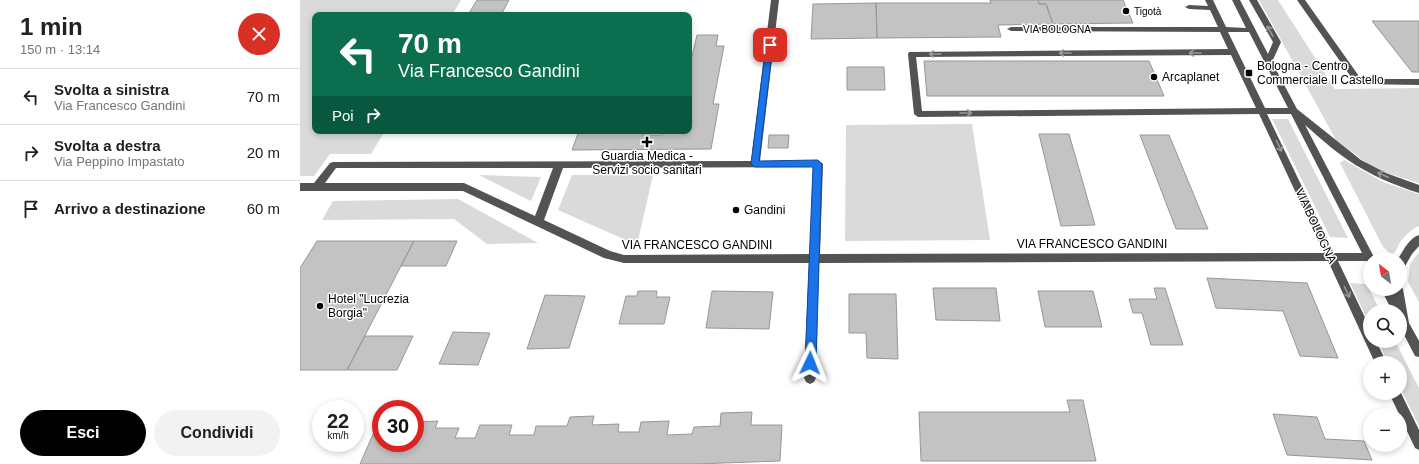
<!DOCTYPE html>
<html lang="it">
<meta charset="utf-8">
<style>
body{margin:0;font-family:Helvetica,sans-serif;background:#f2f2f2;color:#202124;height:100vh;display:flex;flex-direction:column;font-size:15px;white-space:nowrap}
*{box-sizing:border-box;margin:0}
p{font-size:13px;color:#757577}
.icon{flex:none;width:22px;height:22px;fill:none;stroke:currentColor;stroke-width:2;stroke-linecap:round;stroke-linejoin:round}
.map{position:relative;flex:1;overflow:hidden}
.panel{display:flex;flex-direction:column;background:#fff;width:300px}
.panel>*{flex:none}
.top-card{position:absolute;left:12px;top:12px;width:380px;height:122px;border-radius:8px;box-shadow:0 2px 6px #0003;background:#0b6e4f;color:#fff;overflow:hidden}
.needle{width:26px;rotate:329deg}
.tools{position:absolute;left:1063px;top:252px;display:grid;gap:8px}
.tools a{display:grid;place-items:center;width:44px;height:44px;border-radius:50%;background:#fff;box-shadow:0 2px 6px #0003;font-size:20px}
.speed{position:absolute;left:12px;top:400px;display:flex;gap:8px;font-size:20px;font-weight:700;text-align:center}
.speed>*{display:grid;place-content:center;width:52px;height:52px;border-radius:50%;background:#fff;box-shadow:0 2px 6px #0003;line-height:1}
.speed small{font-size:10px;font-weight:400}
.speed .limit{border:6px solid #d22;background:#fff;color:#111}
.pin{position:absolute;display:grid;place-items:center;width:34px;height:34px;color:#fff;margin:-17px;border-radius:8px;box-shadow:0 2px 6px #0006}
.me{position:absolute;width:44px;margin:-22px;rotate:2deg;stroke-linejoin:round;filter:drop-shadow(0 0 3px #0008)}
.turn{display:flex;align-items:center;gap:14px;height:84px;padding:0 20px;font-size:18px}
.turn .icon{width:52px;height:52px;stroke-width:2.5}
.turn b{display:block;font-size:28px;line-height:34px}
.then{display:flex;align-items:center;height:38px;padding:0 20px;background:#0003;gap:8px;font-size:15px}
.round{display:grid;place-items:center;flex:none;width:42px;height:42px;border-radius:21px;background:#f2f2f2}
.overview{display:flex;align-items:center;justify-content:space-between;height:68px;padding:0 20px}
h1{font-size:24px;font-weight:700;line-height:30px}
.button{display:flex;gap:8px;margin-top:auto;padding:8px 20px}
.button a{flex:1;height:46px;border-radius:24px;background:#000;color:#fff;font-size:16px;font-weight:700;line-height:46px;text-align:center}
.button a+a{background:#f2f2f2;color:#202124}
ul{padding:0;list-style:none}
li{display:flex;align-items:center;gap:12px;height:56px;padding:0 20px;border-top:1px solid #e0e0e0}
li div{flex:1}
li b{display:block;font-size:15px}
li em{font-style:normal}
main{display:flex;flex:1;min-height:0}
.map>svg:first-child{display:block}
</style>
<main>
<section class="panel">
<div class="overview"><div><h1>1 min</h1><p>150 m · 13:14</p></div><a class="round" style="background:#d93025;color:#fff"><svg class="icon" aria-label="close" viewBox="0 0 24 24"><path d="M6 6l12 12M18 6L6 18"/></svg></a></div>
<ul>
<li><svg class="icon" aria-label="left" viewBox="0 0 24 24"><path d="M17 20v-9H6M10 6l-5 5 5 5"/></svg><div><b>Svolta a sinistra</b><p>Via Francesco Gandini</p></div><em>70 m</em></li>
<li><svg class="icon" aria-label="right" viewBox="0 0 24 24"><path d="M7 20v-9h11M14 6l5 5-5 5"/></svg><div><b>Svolta a destra</b><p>Via Peppino Impastato</p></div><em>20 m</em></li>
<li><svg class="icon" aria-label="arrive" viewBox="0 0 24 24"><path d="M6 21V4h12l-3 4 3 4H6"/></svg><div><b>Arrivo a destinazione</b></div><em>60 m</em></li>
</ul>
<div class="button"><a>Esci</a><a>Condividi</a></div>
</section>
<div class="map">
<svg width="1119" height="464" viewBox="0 0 1119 464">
<rect width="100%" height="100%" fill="#fff"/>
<path fill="#dadada" d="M0,0H161L152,15H15V131H85L71,154H30L14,176H0Z
M959,0H978L1035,89L1119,88V183L1084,172L1068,164L1036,140Z
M972,119H988L1048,238L1030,237Z
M672,124L690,240L545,241L546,125Z
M1044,160L1083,182L1119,194V226C1112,229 1103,237 1099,244C1097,249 1096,251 1092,255L1083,247L1040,163Z
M179,175L241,177L231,201Z
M272,175H353L337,245L258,210Z
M158,199L238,243L187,244L154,219L22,220L33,201Z
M1119,252V302L1108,282L1110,264Z
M1050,283L1067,284L1080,311H1070V325Z
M1078,341H1095L1119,388V426L1100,387V363H1088Z"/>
<path fill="#c3c3c3" stroke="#979797" d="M177,0H209L201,15H168Z
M690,0H738L739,4H746L753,24L698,25L701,37L577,38L576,3H691Z
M738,0H823L833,23L753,24L746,4H739Z
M576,3L577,38L511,39L513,4Z
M239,13H278L277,15H238Z
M1072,21H1119V72H1112Z
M397,35H418L416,46H424L413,104H419L411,149L272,150L279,131H343L342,135H362L363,131H389V69Z
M624,61H849L864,96H627Z
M547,67H584L585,90H547Z
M739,134H769L795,225L761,226Z
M469,135H489L488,148H468Z
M840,135H869L908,229H876Z
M17,241H114L47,370H0V268Z
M114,241H157L146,266H101Z
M907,278L1007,283L1038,358L1000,356L983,311L916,308Z
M633,288H696L700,321L636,320Z
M854,288H865L883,345H851L842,313H833L829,299H857Z
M338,291H357L356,297H370L364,324H319L326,296H337Z
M412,291L473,292L469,329L406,328Z
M738,291H793L802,327H745Z
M549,294H596L598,359L567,358L566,333H549Z
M245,295L285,296L269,348L227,349Z
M153,332L190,333L178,365L139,364Z
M65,336H113L97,370H47Z
M767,400H783L796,461H621L619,412H770Z
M452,412L451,425H482L480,461L396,464H60L74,432H81V443H115V422L138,421L135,428H159L155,438H175L180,425H212L209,435H234L236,426H267L270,417L294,416L292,425L319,424L318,432H339L341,422L369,421L367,435L392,434L394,427L420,426L421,413Z
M973,414L1017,417L1025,439L1064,441L1072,460L987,455Z"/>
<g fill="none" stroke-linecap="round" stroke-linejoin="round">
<path fill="#535353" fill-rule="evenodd" d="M471,0H479L460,161L521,162L523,164L520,254L1024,253L959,114L618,117L614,114L608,54L609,52L928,49L920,32L711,31L707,29L711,27H918L910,10L889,9L885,7L889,5L908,6L905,0H913L926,27L946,28L932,0H940L968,54L973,42L949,0H957L981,42L972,62L997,109L1061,160L1086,173L1119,185V193C1094,185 1070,175 1048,160C1033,150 1019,137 1005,125L1075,259H1070V263L1066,261H1038L1070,328V341H1076L1087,363H1075L1028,261L519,263L516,378L514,382L510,384L506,382L504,378L509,263H324L304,258L163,191H0V183H14L30,163L33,162L451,161ZM928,32H949L988,108H965ZM931,55L956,108L622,111L616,57ZM967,114H991L1062,253H1034ZM513,167L510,254L324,255L310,251L244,220L263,168ZM36,168H253L235,216L164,183H25Z
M997,0H1005L1061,79H1119V85L1056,84Z
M1119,235V246L1112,254L1104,268L1100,269V259H1098C1103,251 1109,238 1119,235Z
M1100,285L1103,289L1109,323L1119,341V357L1115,356L1100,327V311H1092L1081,289H1092L1093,292V289H1100Z
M1100,391L1119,430V450L1115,448L1089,393H1100Z"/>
</g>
<defs><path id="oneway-shaft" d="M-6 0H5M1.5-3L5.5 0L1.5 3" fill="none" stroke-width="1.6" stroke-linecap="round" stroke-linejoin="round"/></defs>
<g stroke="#989898">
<use href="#oneway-shaft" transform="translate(970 31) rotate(-119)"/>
<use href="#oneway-shaft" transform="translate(765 53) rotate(180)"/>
<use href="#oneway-shaft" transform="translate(895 53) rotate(180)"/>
<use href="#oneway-shaft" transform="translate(635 54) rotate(180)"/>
<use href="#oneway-shaft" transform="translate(666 113)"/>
<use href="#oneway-shaft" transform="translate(979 146) rotate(65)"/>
<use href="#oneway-shaft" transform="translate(1083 175) rotate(-155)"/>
<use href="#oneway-shaft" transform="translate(1047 292) rotate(65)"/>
</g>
<path fill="#1a73e8" stroke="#114b97" d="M470,42L473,45L459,161L518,160L522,164L516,363L514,366L510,368L507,366L505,363L513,167H455L451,164L466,45Z"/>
<g fill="#000" stroke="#fff" stroke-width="1.5">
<circle cx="826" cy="11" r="4"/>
<rect x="945" y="69" width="8" height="8" rx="2"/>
<circle cx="854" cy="77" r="4"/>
<path d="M345 136h4v4h4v4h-4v4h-4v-4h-4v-4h4z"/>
<circle cx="436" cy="210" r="4"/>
<circle cx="20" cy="306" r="4"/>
</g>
<g text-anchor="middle" stroke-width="3" stroke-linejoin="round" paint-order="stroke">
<g font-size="10" fill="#000" stroke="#fff" text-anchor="start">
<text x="834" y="15">Tigotà</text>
</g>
<g font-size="10" fill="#000" stroke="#fff">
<text x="757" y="33">VIA BOLOGNA</text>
</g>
<g font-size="12" fill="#000" stroke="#fff" text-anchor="start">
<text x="957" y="70">Bologna - Centro<tspan x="957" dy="14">Commerciale Il Castello</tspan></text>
<text x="862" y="81">Arcaplanet</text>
<text x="347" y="160" text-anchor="middle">Guardia Medica -<tspan x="347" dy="14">Servizi socio sanitari</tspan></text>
<text x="444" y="214">Gandini</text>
<text x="28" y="303">Hotel "Lucrezia<tspan x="28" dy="14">Borgia"</tspan></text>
</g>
<g font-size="12" fill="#000" stroke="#fff">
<text transform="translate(1016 226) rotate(65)" y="4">VIA BOLOGNA</text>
<text x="792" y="248">VIA FRANCESCO GANDINI</text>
<text x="397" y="249">VIA FRANCESCO GANDINI</text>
</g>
</g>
</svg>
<div class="tools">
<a><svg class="needle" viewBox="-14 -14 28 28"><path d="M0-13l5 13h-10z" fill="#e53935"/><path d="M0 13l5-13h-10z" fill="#757577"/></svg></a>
<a><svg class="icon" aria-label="search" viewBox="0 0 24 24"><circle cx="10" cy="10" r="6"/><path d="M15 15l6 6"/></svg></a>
<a>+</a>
<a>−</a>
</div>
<div class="speed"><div>22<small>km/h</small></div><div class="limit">30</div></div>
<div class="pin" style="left:470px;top:45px;background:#d93025"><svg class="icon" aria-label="arrive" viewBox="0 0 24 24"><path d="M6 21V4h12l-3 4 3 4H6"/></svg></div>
<svg class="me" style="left:510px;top:363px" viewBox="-20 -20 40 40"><path d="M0-17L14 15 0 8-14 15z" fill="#1a73e8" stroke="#fff" stroke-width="4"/></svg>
<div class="top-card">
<div class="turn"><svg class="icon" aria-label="left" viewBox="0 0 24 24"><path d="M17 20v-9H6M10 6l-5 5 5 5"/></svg><div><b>70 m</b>Via Francesco Gandini</div></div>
<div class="then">Poi<svg class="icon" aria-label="right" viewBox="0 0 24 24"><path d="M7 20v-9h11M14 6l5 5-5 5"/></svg></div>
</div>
</div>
</main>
